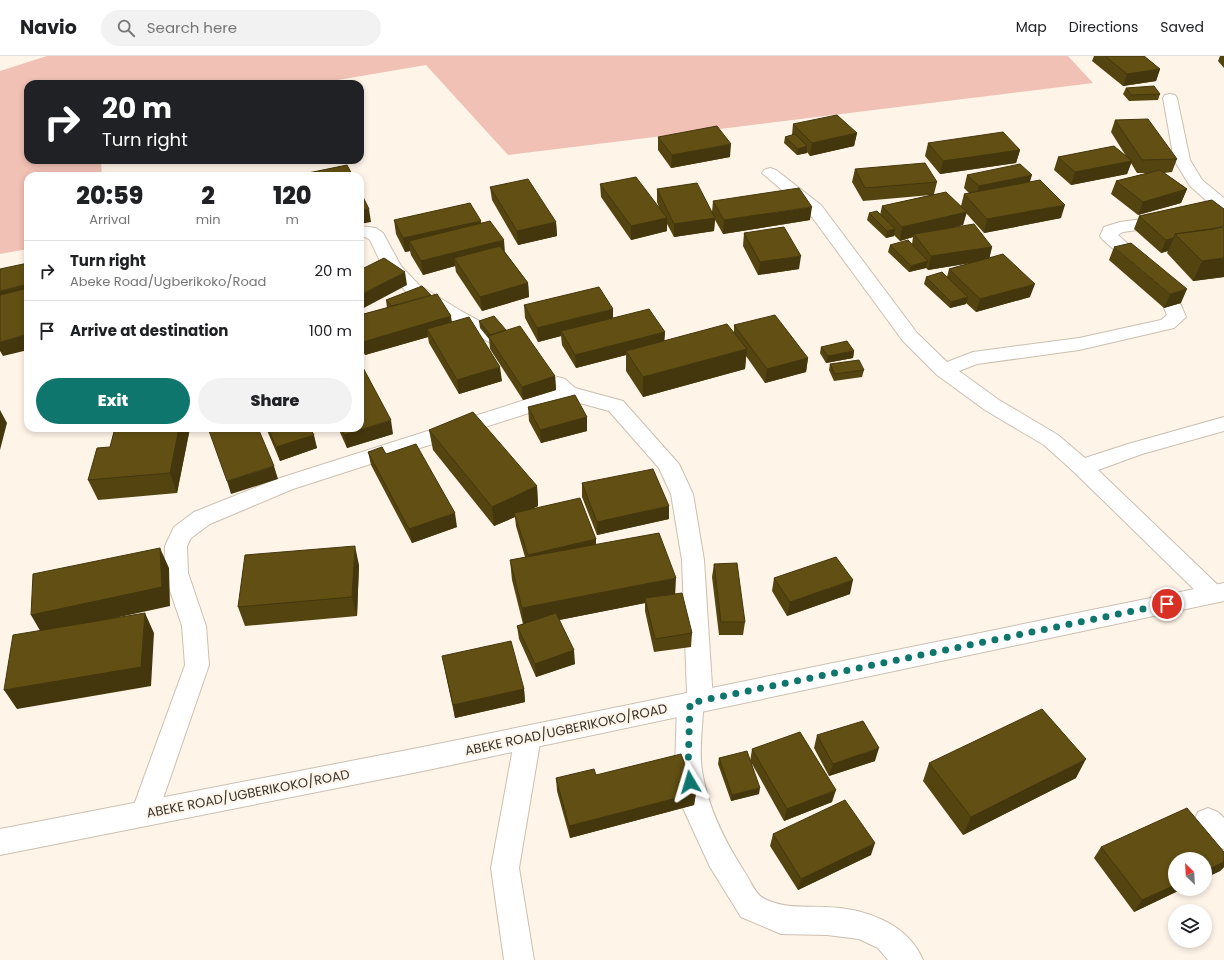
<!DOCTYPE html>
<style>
body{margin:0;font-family:Poppins,sans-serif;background:#f2f2f2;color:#202124;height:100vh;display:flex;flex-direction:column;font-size:15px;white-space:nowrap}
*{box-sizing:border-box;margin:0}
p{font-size:13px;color:#757577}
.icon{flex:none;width:22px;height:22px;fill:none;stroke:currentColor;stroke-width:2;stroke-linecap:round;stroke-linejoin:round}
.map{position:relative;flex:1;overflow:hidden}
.side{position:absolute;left:24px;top:116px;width:340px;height:260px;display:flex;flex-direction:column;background:#fff;border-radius:12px;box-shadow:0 2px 6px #0003}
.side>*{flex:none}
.top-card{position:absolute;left:24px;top:24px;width:340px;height:84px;border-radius:12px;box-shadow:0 2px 6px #0003;background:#202124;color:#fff;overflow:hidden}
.needle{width:26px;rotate:336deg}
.tools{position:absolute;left:1168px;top:796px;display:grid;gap:8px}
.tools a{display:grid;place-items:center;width:44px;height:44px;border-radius:50%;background:#fff;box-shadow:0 2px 6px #0003;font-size:20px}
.pin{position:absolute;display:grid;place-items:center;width:34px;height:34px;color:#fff;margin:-17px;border:2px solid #fff;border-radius:50%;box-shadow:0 1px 4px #0007}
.me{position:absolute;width:44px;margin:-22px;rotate:353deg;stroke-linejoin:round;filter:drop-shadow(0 0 3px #0008)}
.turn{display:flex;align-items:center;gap:14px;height:84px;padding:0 12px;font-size:18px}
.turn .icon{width:52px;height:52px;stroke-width:2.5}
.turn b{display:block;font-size:28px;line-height:34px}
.eta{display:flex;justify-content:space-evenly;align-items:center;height:68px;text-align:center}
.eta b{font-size:24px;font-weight:800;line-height:28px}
.action{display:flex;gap:8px;margin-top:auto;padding:8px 12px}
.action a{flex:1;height:46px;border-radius:24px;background:#0f766e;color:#fff;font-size:16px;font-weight:800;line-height:46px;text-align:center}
.action a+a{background:#f2f2f2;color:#202124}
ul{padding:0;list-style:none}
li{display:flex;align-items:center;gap:12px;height:60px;padding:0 12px;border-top:1px solid #e0e0e0}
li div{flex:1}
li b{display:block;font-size:15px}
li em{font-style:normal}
header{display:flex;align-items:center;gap:24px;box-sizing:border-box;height:56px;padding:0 20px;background:#fff;border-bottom:1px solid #e0e0e0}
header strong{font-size:19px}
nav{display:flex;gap:22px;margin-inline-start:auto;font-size:14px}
.search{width:280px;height:36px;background:#f2f2f2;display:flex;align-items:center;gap:10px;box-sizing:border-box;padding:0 14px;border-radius:22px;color:#757577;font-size:15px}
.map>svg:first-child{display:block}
</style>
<header>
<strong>Navio</strong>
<div class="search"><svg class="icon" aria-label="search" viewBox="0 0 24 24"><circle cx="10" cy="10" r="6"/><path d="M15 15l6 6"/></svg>Search here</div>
<nav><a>Map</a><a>Directions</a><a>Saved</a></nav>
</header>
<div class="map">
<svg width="1224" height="904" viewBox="0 0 1224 904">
<rect width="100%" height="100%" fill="#fff4e8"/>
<path fill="#f0c1b4" d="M47,0H1068L1093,27L508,99L426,9L314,28H28V104H101L102,120H28V193L0,198V15Z"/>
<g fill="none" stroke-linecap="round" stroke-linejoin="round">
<g stroke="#ccbfb0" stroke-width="2">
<path id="minor" d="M1170,38L1175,39L1177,42L1190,104L1202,124L1224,142V162L1123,176L1118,179C1146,204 1173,225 1186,261L1174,272L1079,294L977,308L959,315L999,344L1058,379L1085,402L1128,388L1224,361V375L1142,398L1098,414L1221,532L1224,539L1221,544L1213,547L1205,544L1074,416L1044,389L985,354L937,319L903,285L809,157L762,117L764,114L770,112L776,114L821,149L917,277L947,306L973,296L1079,282L1161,264L1167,259C1155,226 1128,206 1103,184L1100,180L1104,171L1120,166L1216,153L1190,130L1174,104L1163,42L1165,39Z
M360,170L376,172L383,177L401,210L419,229L461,255L518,286L521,290L518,294L511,296L504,294C464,272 417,252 387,216C380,207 375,194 370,184L365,181L360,180Z
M558,321L565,323L575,332L623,345L679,408L693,438L704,504L713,645L709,653L703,655C702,674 699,696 702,715C708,752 724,784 744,815C749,822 755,838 763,842C783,853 804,850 825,851C863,852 907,866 923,904H888L878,892L859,883L827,879L781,878L741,861L710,811L682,750L675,714L677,647L681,639L687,637L682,504L671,438L659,412L609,355L569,344L293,433L210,468L191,482L187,490L188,517L206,570L209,609L155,766L145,769L135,766L131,757L185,609L182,570L164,517L165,490L174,471L194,456L277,423L553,335L548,328L551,323Z
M528,670L537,673L541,681L519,812L534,904H504L491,812L515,681L519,673Z
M1208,752L1218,756L1224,762V793C1211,788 1200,778 1194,765L1198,756Z"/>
</g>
<g stroke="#ccbfb0" stroke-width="2">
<path id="tertiary" d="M1224,527V545L423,715L0,799V773L423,691Z"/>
</g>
<use href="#minor" fill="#fff" fill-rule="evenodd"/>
<use href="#tertiary" fill="#fff" fill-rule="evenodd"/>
</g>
<path fill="#534410" d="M1094,0H1144L1160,13L1156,25L1123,30L1092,5Z
M1220,0H1224V12L1218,5Z
M1126,32L1160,38L1158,44L1129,45L1123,38Z
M1115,64L1177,103L1172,116L1164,117L1187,133L1181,147L1138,159L1111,138L1116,125L1147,117H1137L1131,107L1127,118L1071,129L1054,114L1058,101L1126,100L1111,76Z
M793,68L857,77L854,90L810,100L807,96V97L797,99L784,87L785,81L792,79Z
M658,81L730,101L671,112L658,94Z
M928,87L1020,94L1016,107L940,118L925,100Z
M855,113L937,126L934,138L961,150L964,138L969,137L964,132L967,119L1030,126L1061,162L984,177L966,157L963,169L954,171L992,191L989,202L1030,241L976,256L966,247V248L950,252L924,228L926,221H947L949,213L970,207L928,214L926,212L909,216L888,196L890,189L912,188L913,181L900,185L894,179V180L886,182L867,164L869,157L880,159L882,150L931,139L863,145L852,126Z
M600,128L659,151L657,146V133L712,156L713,145L810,164L723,178L715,164L714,175L674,181L667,168V175L631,184L601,141Z
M490,131L556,166L557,180L518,189L492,144Z
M1212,144L1224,221L1193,225L1167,197L1168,195L1161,197L1134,173L1139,160Z
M394,164L481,167L505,196L528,227L529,241L482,255L456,216L455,210L423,219L411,199L410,195L405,196L396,178Z
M744,177L799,213L758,219L743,190Z
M1114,191L1181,247L1164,252L1109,204Z
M386,244L452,266L502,325L459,338L429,287L428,281L365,299L360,290V259L387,252Z
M524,249L613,262L665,276L664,285L734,276V269L808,302L806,316L765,327L746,300L745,313L643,341L626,315V299L576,312L562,289L561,280L538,286L525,262Z
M479,265L506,274L555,320L556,334L523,344L490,293L489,283L480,272Z
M821,291L854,295L853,302L826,307L820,297Z
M830,308L864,314L862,321L834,325L829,314Z
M528,351L587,361V375L541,387L529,365Z
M115,372H190L177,437L98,444L88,424L110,391Z
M266,372H310L317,392L280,405Z
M338,372H360L393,378L347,392Z
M429,374L537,430L538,450L530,454L596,483V488L675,538L692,577L691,591L654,596L645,555V547L559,564L575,608L536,621L519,583L517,570L523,568L512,524L510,504L525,501L516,470L515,461L494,470L433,394Z
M368,396L386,398L457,471L412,487L371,409Z
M582,427L669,463L597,479L582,441Z
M714,508L745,566L743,579H719L712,521Z
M359,509L357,560L245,570L238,551Z
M774,522L850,538L787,560L772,535Z
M442,600L524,633L525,646L455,662Z
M817,679L875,705L829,720L814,692Z
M752,693L832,746L784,765L751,706L759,738L731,745L718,708L719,702L750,706Z
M929,707L1076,722L963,779L923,725Z
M596,719L696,737L694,749L570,782L557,735L556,722Z
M773,778L871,799L798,834L770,790Z
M1101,791L1224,796V811L1220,815L1134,856L1094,802Z"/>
<path fill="#44370d" d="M1160,13L1156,25L1123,30L1127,18Z
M857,77L854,90L810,100L812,87Z
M731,88L730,101L671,112L672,99Z
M807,90V97L797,99L798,93Z
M1020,94L1016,107L940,118L943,105Z
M1132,105L1127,118L1071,129L1075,116Z
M1032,119L1028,132L975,143L979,130Z
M1187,133L1181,147L1138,159L1143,146Z
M1065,149L1061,162L984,177L987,163Z
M812,151L810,164L723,178L724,164Z
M369,153L371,166L360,168V154Z
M967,156L963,169L916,181L914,178L913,181L900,185L902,171Z
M667,162V175L631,184V170Z
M715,162L714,175L674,181V168Z
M481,165L482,178L409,185L410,195L405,196L403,182Z
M556,166L557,180L518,189L517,175Z
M895,173L894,180L886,182L887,175Z
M1174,182L1168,195L1161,197L1166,184Z
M504,184L505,197L454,202L455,210L423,219L421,205Z
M992,191L989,204L928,214L931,200Z
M801,200L799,213L758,219L760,206Z
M1224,202V221L1193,225L1202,205Z
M928,205L926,212L909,216L911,210Z
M405,216L407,229L360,254V239Z
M528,227L529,241L482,255L480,241Z
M28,228V243L0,250V235Z
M1035,228L1030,241L976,256L980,243Z
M1187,233L1181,247L1164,252L1170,238Z
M968,241L966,248L950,252L951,246Z
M613,253V267L561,275V280L538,286L537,272Z
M451,260L453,273H427L428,281L365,299L363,286Z
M665,276L664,289L626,295V299L576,312L575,299Z
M28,278V294L3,300L0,295V286Z
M747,293L745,313L643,341V321Z
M854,295L853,302L826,307L828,300Z
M808,302L806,316L765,327L767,313Z
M500,311L502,325L459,338L457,324Z
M555,320L556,334L523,344L522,331Z
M0,354L7,367L0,394Z
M587,361V375L541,387L540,374Z
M391,364L393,378L347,392L344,379Z
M179,372H190L177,437L170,417Z
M314,379L317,392L280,405L276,391Z
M274,410L278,423L231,438L227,425Z
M537,430L538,450L515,460L514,457L515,461L494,470L492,451Z
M669,450V463L597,479V466Z
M455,457L457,471L412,487L409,473Z
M596,483V497L529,512L528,499Z
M355,490L359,509L357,560L352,541Z
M160,492L169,512L170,550L42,578L31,559Z
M676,522L675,542H645V547L524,571L522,552Z
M853,524L850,538L787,560L790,546Z
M145,557L154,577L151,630L17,653L4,634Z
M574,594L575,608L536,621L535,608Z
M524,633L525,646L455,662L453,649Z
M879,692L875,705L829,720L833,708Z
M1086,703L1076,722L963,779L971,761Z
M760,732L759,738L731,745L732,739Z
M836,734L832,746L784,765L787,753Z
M696,737L694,749L570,782L569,770Z
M875,787L871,799L798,834L801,823Z
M1224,806V811L1220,815L1205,822V815Z
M1175,829V833H1182L1134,856L1142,844Z"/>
<path fill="#614f13" stroke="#44370d" d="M1105,0H1144L1160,13L1127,18Z
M1154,30L1160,38L1131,39L1126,32Z
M837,59L857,77L812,87L793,68Z
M1148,63L1177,103L1142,104L1115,64Z
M717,70L731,88L672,99L658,81Z
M1003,76L1020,94L943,105L928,87Z
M795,78L807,90L798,93L785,81Z
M1114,90L1132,105L1075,116L1058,101Z
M925,107L937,126L865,132L855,113Z
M1020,108L1032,119L979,130L967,119Z
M347,109L353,120H309L308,117Z
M1160,114L1187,133L1143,146L1116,125Z
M636,121L667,162L631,170L600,128Z
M528,123L556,166L517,175L490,131Z
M1040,124L1065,149L987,163L964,138Z
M697,127L715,162L674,168L657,133Z
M799,132L812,151L724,164L713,145Z
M360,135L369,153L360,154Z
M946,136L967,156L902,171L882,150Z
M1212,144L1224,153V170L1214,173L1175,178L1174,182L1166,184L1139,160Z
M470,147L481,165L403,182L394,164Z
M877,155L895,173L887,175L869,157Z
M490,165L504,184L421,205L409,185Z
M974,168L992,191L931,200L914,178Z
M784,171L801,200L760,206L744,177Z
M1224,171V202L1202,205L1175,178Z
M908,184L928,205L911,210L890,189Z
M1131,187L1187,233L1170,238L1114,191Z
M500,190L528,227L480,241L454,202Z
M1003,198L1035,228L980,243L949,213Z
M384,202L405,216L360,239V214Z
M28,207V228L0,235V213Z
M942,216L968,241L951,246L926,221Z
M422,230L431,239L392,250L386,244Z
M599,231L613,253L537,272L524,249Z
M28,232V278L0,286V239Z
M437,238L451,260L363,286L360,281V259Z
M649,253L665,276L575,299L561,275Z
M775,259L808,302L767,313L734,269Z
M494,260L506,274L490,279L479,265Z
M469,261L500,311L457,324L427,273Z
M727,268L747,293L643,321L626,295Z
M520,270L555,320L522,331L488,280Z
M847,285L854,295L828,300L821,291Z
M859,304L864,314L835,318L830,308Z
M360,306L391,364L344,379L341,372H360Z
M575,339L587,361L540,374L528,351Z
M473,356L537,430L492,451L429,374Z
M115,372H179L170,417L88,424L97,392L110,391Z
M208,372H258L274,410L227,425Z
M268,372H310L314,379L276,391Z
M416,388L455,457L409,473L368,396L382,391L386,398Z
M653,413L669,450L597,466L582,427Z
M580,442L596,483L528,499L514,457Z
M659,477L676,522L522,552L510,504Z
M355,490L352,541L238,551L245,499Z
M160,492L162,531L31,559L33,518Z
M836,501L853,524L790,546L774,522Z
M737,507L745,566H721L714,508Z
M682,537L692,577L655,583L645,542Z
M145,557L141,611L4,634L13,579Z
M556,557L574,594L535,608L517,570Z
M511,585L524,633L453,649L442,600Z
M1042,653L1086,703L971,761L929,707Z
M863,665L879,692L833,708L817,679Z
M800,676L836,734L787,753L752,693Z
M747,695L760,732L732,739L719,702Z
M681,698L696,737L569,770L556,722L594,713L596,719Z
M845,744L875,787L801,823L773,778Z
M1187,752L1224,796V806L1205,815V803H1175V829L1142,844L1101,791Z"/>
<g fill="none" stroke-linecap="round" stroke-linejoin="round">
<path stroke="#0f766e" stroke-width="7" stroke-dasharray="0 12.6" d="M690,726L688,714L690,647L1167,548"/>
</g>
<g text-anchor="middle" stroke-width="4" stroke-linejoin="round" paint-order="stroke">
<g font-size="13" fill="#39342e" stroke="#fff4e8">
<text transform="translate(566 673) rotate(-12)" y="5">ABEKE ROAD/UGBERIKOKO/ROAD</text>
<text transform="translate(248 737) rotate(-11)" y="5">ABEKE ROAD/UGBERIKOKO/ROAD</text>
</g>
</g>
</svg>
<div class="tools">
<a><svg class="needle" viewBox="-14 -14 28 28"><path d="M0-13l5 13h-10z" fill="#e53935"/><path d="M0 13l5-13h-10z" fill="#757577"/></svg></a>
<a><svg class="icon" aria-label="layers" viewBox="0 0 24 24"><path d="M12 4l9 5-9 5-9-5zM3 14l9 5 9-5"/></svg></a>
</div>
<div class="pin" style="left:1167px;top:548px;background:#d93025"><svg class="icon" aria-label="arrive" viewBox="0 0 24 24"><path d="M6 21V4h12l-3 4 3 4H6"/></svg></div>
<svg class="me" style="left:690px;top:726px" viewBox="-20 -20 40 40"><path d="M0-17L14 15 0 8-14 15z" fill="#0f766e" stroke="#fff" stroke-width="4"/></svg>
<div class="top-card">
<div class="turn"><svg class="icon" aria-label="right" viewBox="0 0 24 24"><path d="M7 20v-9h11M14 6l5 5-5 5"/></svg><div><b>20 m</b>Turn right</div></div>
</div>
<section class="side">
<div class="eta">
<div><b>20:59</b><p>Arrival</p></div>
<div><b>2</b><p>min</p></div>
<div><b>120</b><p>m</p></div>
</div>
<ul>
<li><svg class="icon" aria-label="right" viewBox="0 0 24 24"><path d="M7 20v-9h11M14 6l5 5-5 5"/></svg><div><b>Turn right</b><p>Abeke Road/Ugberikoko/Road</p></div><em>20 m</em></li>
<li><svg class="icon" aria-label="arrive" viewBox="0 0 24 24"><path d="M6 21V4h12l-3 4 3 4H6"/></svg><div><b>Arrive at destination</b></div><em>100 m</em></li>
</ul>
<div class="action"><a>Exit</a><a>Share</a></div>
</section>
</div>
